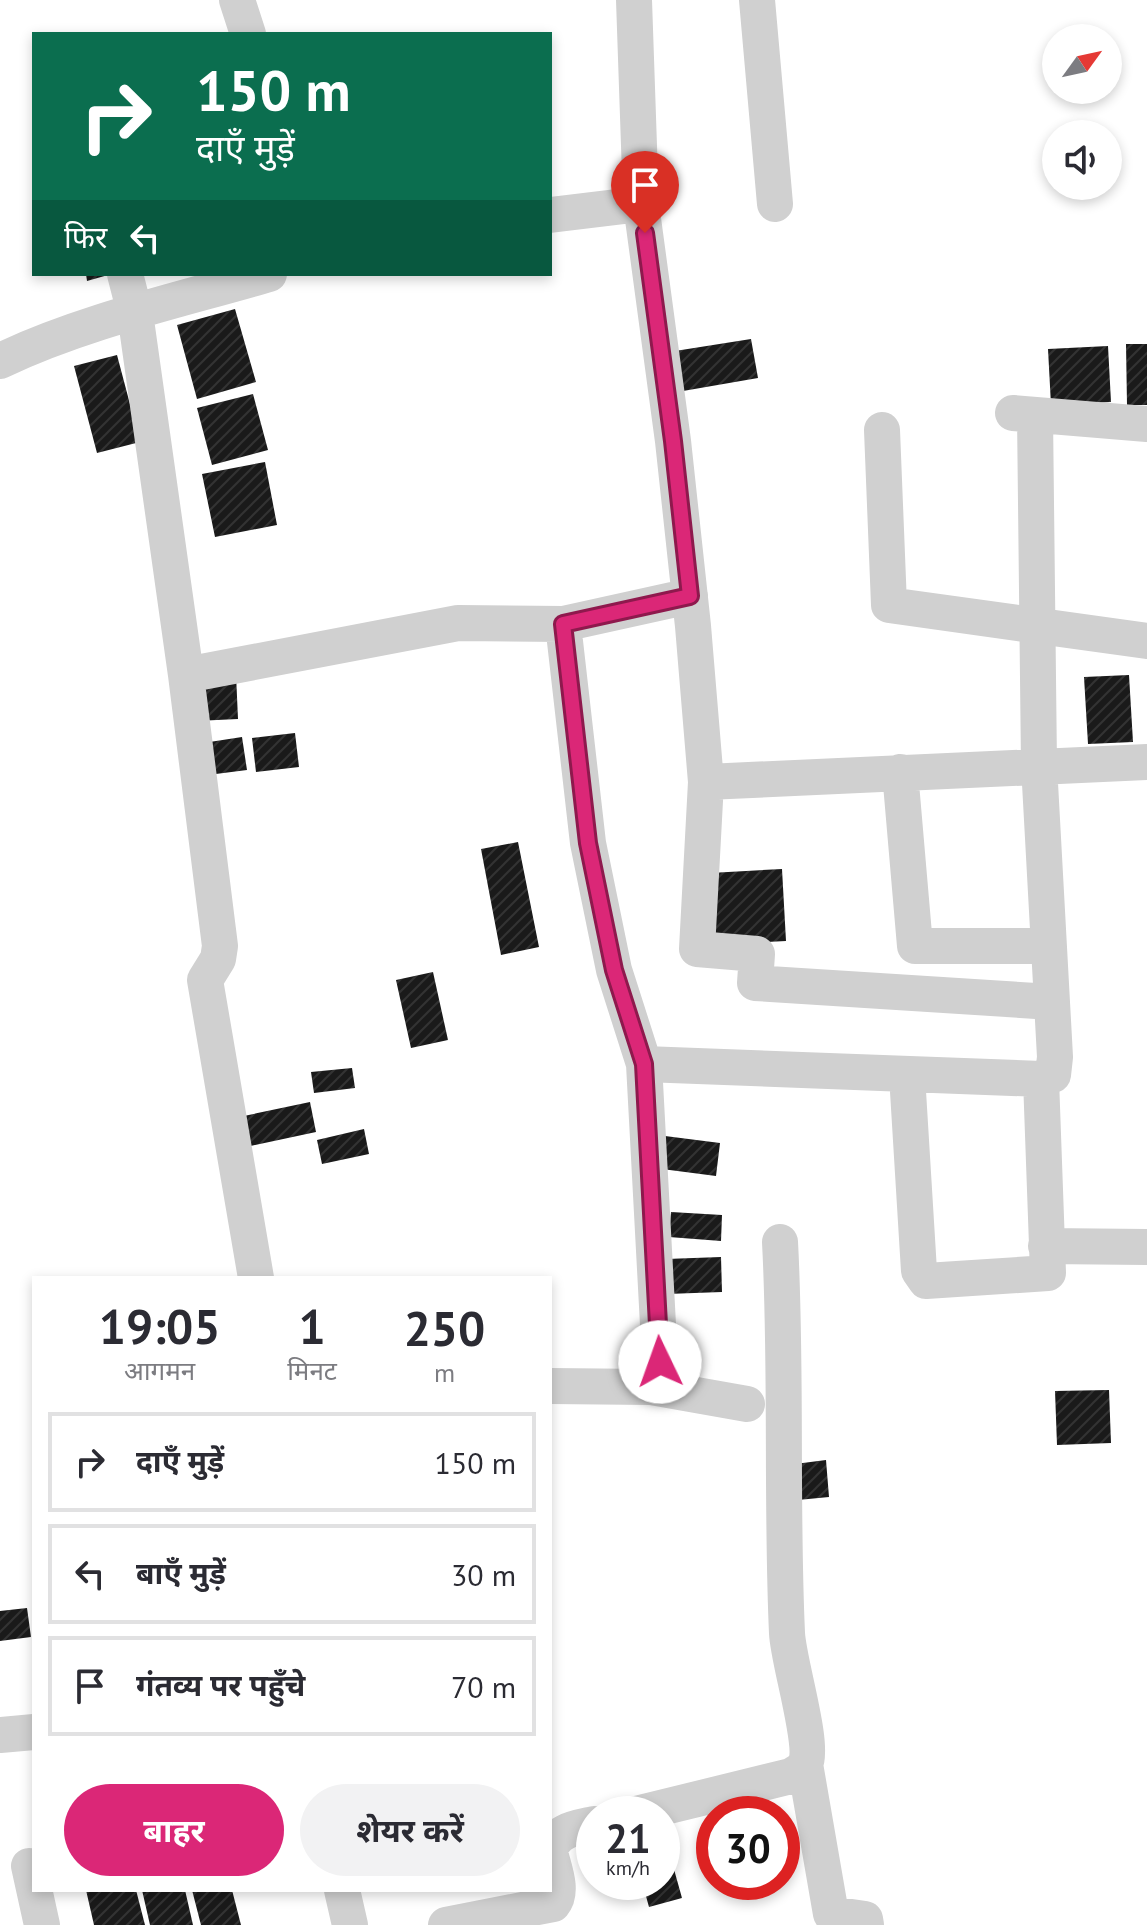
<!DOCTYPE html>
<html lang="hi">
<meta charset="utf-8">
<style>
body{margin:0;font-family:"PT Sans","Noto Sans Devanagari",sans-serif;background:#f2f2f3;color:#2b2b33;height:100vh;display:flex;flex-direction:column;font-size:30px;white-space:nowrap}
*{box-sizing:border-box;margin:0}
p{font-size:26px;color:#7c7c81}
.icon{flex:none;width:44px;height:44px;fill:none;stroke:currentColor;stroke-width:2;stroke-linecap:round;stroke-linejoin:round}
.map{position:relative;flex:1;overflow:hidden}
.sheet{position:absolute;left:32px;top:1276px;width:520px;height:616px;display:flex;flex-direction:column;background:#fff;border-radius:0px;box-shadow:0 4px 12px #0003}
.sheet>*{flex:none}
.top-card{position:absolute;left:32px;top:32px;width:520px;height:244px;border-radius:0px;box-shadow:0 4px 12px #0003;background:#0b6e4f;color:#fff;overflow:hidden}
.needle{width:52px;rotate:57deg}
.buttons{position:absolute;left:1042px;top:24px;display:grid;gap:16px}
.buttons a{display:grid;place-items:center;width:80px;height:80px;border-radius:50%;background:#fff;box-shadow:0 4px 12px #0003;font-size:40px}
.speed{position:absolute;left:576px;top:1796px;display:flex;gap:16px;font-size:40px;font-weight:700;text-align:center}
.speed>*{display:grid;place-content:center;width:104px;height:104px;border-radius:50%;background:#fff;box-shadow:0 4px 12px #0003;line-height:1}
.speed small{font-size:20px;font-weight:400}
.speed .limit{border:12px solid #d22;background:#fff;color:#111}
.pin{position:absolute;display:grid;place-items:center;width:68px;height:68px;color:#fff;margin:-82px -34px;border-radius:50% 50% 50% 0;rotate:-45deg;box-shadow:0 0 8px #0007}
.pin .icon{rotate:45deg}
.me{position:absolute;width:88px;margin:-44px;rotate:357deg;stroke-linejoin:round;filter:drop-shadow(0 0 6px #0008)}
.turn{display:flex;align-items:center;gap:28px;height:168px;padding:0 32px;font-size:36px}
.turn .icon{width:104px;height:104px;stroke-width:2.5}
.turn b{display:block;font-size:56px;line-height:68px}
.then{display:flex;align-items:center;height:76px;padding:0 32px;background:#0003;gap:16px;font-size:30px}
.eta{display:flex;justify-content:space-evenly;align-items:center;height:136px;text-align:center}
.eta b{font-size:48px;font-weight:700;line-height:56px}
.cta{display:flex;gap:16px;margin-top:auto;padding:16px 32px}
.cta a{flex:1;height:92px;border-radius:48px;background:#db2777;color:#fff;font-size:32px;font-weight:700;line-height:92px;text-align:center}
.cta a+a{background:#f2f2f3;color:#2b2b33}
ul{padding:0;list-style:none}
li{display:flex;align-items:center;gap:24px;height:100px;margin:0 16px 12px;padding:0 16px;border:4px solid #e1e1e2;border-radius:0px}
li div{flex:1}
li b{display:block;font-size:30px}
li em{font-style:normal}
.map>svg:first-child{display:block}
</style>
<div class="map">
<svg width="1147" height="1925" viewBox="0 0 1147 1925">
<defs>
<pattern id="building-hatch" width="6" height="6" patternUnits="userSpaceOnUse" patternTransform="scale(2)"><rect width="6" height="6" fill="#1a1a1a"/><path d="M-1 1l2-2M0 6l6-6M5 7l2-2" fill="none" stroke="#333"/></pattern>
</defs>
<rect width="100%" height="100%" fill="#fff"/>
<path fill="url(#building-hatch)" d="M86,274H108V275L87,281Z
M235,309L256,382L197,399L177,325Z
M751,339L758,378L683,391L675,351Z
M1126,344H1147V405H1127Z
M1108,346L1111,402L1051,405L1048,349Z
M117,355L140,442L97,453L74,366Z
M253,394L268,450L212,465L197,408Z
M265,462L277,525L215,537L202,474Z
M236,674L238,719L196,721L193,676Z
M1129,675L1133,742L1088,744L1084,677Z
M295,733L299,767L256,772L252,738Z
M242,737L247,770L208,775L203,743Z
M518,842L539,947L501,955L481,849Z
M782,869L786,941L714,945L710,873Z
M433,972L448,1040L411,1048L396,980Z
M352,1068L355,1088L314,1093L311,1072Z
M310,1102L316,1132L246,1147L239,1117Z
M364,1129L369,1154L322,1164L317,1140Z
M665,1136L720,1143L716,1176L662,1169Z
M671,1212L722,1215L721,1241L669,1237Z
M721,1257L722,1292L667,1294L666,1259Z
M1109,1390L1111,1443L1057,1445L1055,1391Z
M826,1460L829,1497L798,1500L795,1464Z
M27,1608L31,1637L0,1641V1611Z
M663,1830L682,1898L649,1907L642,1882H662Z
M86,1890H136L145,1925H94Z
M142,1890H185L193,1925H150Z
M192,1890H232L241,1925H201Z"/>
<g fill="none" stroke-linecap="round" stroke-linejoin="round">
<path stroke="#d0d0d0" stroke-width="36" d="M237,0L248,34
M634,0L641,204L673,441L693,626L706,782L697,949L757,954L755,983L1052,1002
M757,0L775,204
M550,215L641,204
M125,274L135,313L186,675L220,946L218,959L205,980L256,1278
M0,361C84,321 180,300 269,274
M1013,413L1147,424
M882,430L889,605L1147,641
M563,624L588,843L614,970L644,1064L660,1362L651,1387
M186,675L458,623L563,624L690,596
M900,772L915,946H1049
M706,782L1147,762
M644,1064L1041,1079L1053,1075L1055,1057L1039,765L1035,415
M907,1075L919,1271L926,1281L1048,1273L1041,1079
M1046,1246L1147,1247
M550,1386L651,1387L747,1404
M0,1735L34,1732
M805,1764L831,1914L865,1919L866,1925
M636,1814L791,1776C796,1773 802,1770 805,1765C815,1745 788,1661 787,1633C781,1503 787,1372 780,1242
M550,1850C556,1830 576,1828 594,1824
M29,1866L42,1925
M342,1890L350,1925
M446,1925L553,1904C564,1891 553,1867 550,1852"/>
</g>
<g fill="none" stroke-linecap="round" stroke-linejoin="round">
<g stroke="#8e194d" stroke-width="20">
<path id="route" d="M645,233L673,441L690,596L563,624L588,843L614,970L644,1064L660,1362"/>
</g>
<use href="#route" stroke="#db2777" stroke-width="14"/>
</g>
</svg>
<div class="buttons">
<a><svg class="needle" viewBox="-14 -14 28 28"><path d="M0-13l5 13h-10z" fill="#e53935"/><path d="M0 13l5-13h-10z" fill="#7c7c81"/></svg></a>
<a><svg class="icon" aria-label="sound" viewBox="0 0 24 24"><path d="M4 9h4l5-4v14l-5-4H4zM17 9q2 3 0 6"/></svg></a>
</div>
<div class="speed"><div>21<small>km/h</small></div><div class="limit">30</div></div>
<div class="pin" style="left:645px;top:233px;background:#d93025"><svg class="icon" aria-label="arrive" viewBox="0 0 24 24"><path d="M6 21V4h12l-3 4 3 4H6"/></svg></div>
<svg class="me" style="left:660px;top:1362px" viewBox="-20 -20 40 40"><circle r="19" fill="#fff"/><path d="M0-13L10 11 0 6-10 11z" fill="#db2777"/></svg>
<div class="top-card">
<div class="turn"><svg class="icon" aria-label="right" viewBox="0 0 24 24"><path d="M7 20v-9h11M14 6l5 5-5 5"/></svg><div><b>150 m</b>दाएँ मुड़ें</div></div>
<div class="then">फिर<svg class="icon" aria-label="left" viewBox="0 0 24 24"><path d="M17 20v-9H6M10 6l-5 5 5 5"/></svg></div>
</div>
<section class="sheet">
<div class="eta">
<div><b>19:05</b><p>आगमन</p></div>
<div><b>1</b><p>मिनट</p></div>
<div><b>250</b><p>m</p></div>
</div>
<ul>
<li><svg class="icon" aria-label="right" viewBox="0 0 24 24"><path d="M7 20v-9h11M14 6l5 5-5 5"/></svg><div><b>दाएँ मुड़ें</b></div><em>150 m</em></li>
<li><svg class="icon" aria-label="left" viewBox="0 0 24 24"><path d="M17 20v-9H6M10 6l-5 5 5 5"/></svg><div><b>बाएँ मुड़ें</b></div><em>30 m</em></li>
<li><svg class="icon" aria-label="arrive" viewBox="0 0 24 24"><path d="M6 21V4h12l-3 4 3 4H6"/></svg><div><b>गंतव्य पर पहुँचे</b></div><em>70 m</em></li>
</ul>
<div class="cta"><a>बाहर</a><a>शेयर करें</a></div>
</section>
</div>
